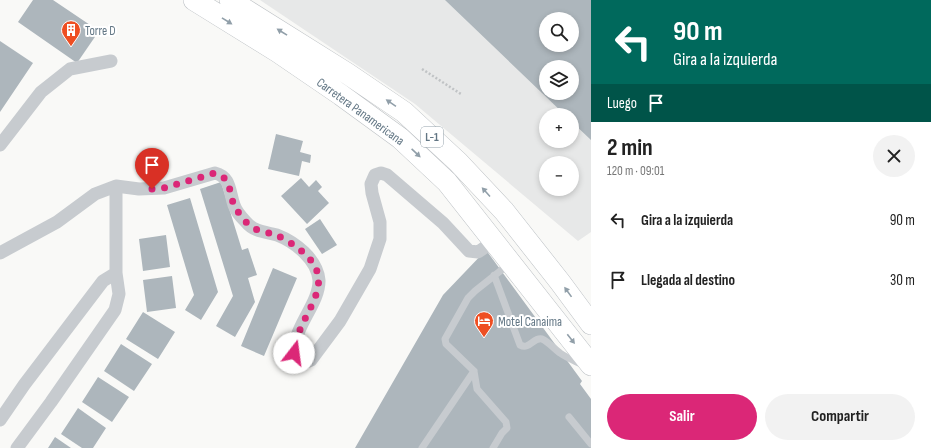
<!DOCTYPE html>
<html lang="es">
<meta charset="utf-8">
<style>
body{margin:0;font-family:"Sofia Sans Condensed",sans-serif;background:#f2f2f2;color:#222;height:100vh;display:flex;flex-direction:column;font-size:15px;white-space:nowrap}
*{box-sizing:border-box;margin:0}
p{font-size:13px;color:#767676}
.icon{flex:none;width:22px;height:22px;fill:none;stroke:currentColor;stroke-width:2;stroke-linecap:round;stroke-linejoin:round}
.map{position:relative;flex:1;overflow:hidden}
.details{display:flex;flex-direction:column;background:#fff;width:340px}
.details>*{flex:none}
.hud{background:#00695c;color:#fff;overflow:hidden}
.tools{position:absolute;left:539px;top:12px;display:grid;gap:8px}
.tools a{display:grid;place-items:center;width:40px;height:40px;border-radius:50%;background:#fff;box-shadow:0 2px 6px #0003;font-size:20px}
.pin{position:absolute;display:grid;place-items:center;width:34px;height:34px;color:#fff;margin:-41px -17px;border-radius:50% 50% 50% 0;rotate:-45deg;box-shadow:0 0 4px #0007}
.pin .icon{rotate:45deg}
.me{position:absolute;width:44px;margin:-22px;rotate:15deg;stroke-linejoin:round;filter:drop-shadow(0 0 3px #0008)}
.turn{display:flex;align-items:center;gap:14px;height:84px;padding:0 16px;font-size:18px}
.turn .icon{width:52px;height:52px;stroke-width:2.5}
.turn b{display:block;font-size:28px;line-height:34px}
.then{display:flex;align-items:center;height:38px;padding:0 16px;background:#0003;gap:8px;font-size:15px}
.round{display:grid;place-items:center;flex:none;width:42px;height:42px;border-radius:21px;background:#f2f2f2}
.head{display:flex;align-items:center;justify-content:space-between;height:68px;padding:0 16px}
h1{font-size:24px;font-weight:700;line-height:30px}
.cta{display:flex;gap:8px;margin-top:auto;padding:8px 16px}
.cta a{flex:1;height:46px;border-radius:24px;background:#db2777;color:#fff;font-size:16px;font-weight:700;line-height:46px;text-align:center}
.cta a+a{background:#f2f2f2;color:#222}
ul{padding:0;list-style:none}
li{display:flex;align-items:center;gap:12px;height:60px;padding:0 16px}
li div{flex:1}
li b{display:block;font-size:15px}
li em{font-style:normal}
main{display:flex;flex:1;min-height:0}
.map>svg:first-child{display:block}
</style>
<main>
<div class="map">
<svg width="591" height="448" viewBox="0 0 591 448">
<rect width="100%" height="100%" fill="#f9f9f7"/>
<path fill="#e7e8e8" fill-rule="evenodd" d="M260,0H591V232L578,241L415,104ZM546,19H572V45H546ZM546,67H572V93H546ZM546,115H572V141H546ZM546,163H572V189H546Z"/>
<path fill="#adb6bc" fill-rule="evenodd" d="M33,0H53L99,31L77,63L18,22Z
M445,0H591V140L572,122V115H565ZM546,19H572V45H546ZM546,67H572V93H546Z
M0,41L33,63L0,112Z
M276,134L303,141L300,152L311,155L310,163L302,161L299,176L268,169Z
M301,178L309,187L316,180L322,187L318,191L329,203L307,224L281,196Z
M221,182L242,250L248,248L257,275L248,278L255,302L235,337L216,326L233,296L200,189Z
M190,198L218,292L201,320L185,310L194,295L167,205Z
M320,219L337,245L322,254L305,229Z
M166,235L170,267L143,271L139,239Z
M486,250L582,381L580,384L591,399V448H355L443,295Z
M273,268L297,278L264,356L241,346Z
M172,276L176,308L147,312L143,280Z
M143,312L175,332L158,359L126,339Z
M121,344L152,364L134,391L104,371Z
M98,377L129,397L112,422L82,402Z
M78,408L106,428L93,448H82L61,434Z
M55,437L71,448H48Z"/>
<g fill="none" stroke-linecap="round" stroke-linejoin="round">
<g stroke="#bcc0c4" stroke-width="22">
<path id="primary" d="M194,0L278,52L341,95L400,138L447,182L591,365
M230,0L348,74L404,112L458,162L504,211L560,282L591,324"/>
</g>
<path stroke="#c0c3c5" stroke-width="2.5" stroke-dasharray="2 2" stroke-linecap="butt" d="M422,69L461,94"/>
<path stroke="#c7cbcf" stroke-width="7" d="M494,275L520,345C530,350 533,337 542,339C549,342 554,349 560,353C567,358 575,361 583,365
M569,417L591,444
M422,448L474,371
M493,448L502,433L507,428L506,422L477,389L474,371L446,344L445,339L468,298L475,291L509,264"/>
<path stroke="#c7cbcf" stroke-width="13" d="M0,145L41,92L70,69L111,61
M0,253L57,222L95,194L116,186L139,189L164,188L215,173C231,177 229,191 234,205C236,211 242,218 246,222C254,232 266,232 277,235C295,242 317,259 319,280C320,306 285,335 297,360L304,363L311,360L340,321L370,269L380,239V222L372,193L371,184L375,175L381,173L387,175L443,223L469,251L478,252L494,241
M0,420L24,385L103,281L116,273
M17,448L51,402L115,310L119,294L116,273V186"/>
<use href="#primary" stroke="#fff" stroke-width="21"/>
</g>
<defs><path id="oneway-solid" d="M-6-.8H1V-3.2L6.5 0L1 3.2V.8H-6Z"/></defs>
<g fill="#919fa9">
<use href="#oneway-solid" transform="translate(227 21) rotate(32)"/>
<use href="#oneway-solid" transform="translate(282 32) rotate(-148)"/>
<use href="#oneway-solid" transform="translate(391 103) rotate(-146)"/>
<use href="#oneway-solid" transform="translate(416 153) rotate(43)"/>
<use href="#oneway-solid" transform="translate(486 192) rotate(-132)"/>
<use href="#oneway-solid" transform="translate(568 292) rotate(-126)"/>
<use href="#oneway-solid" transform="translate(571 339) rotate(52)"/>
</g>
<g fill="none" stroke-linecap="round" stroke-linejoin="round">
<path stroke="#db2777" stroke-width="7" stroke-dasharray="0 12.6" d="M152,189L164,188L215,173C233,178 228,194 235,207C238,212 242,218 246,222C254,231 266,232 276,235C281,237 287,241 292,244C349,281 297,310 294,353"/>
</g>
<defs>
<g id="building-pin" transform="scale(1)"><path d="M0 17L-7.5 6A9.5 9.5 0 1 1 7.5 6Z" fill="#ee4e22" stroke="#fff"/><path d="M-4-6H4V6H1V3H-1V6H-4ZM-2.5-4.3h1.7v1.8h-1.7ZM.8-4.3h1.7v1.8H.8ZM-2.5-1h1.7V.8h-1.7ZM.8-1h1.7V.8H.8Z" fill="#fff"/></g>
<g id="hotel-pin" transform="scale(1)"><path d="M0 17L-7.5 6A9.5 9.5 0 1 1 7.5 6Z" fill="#ee4e22" stroke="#fff"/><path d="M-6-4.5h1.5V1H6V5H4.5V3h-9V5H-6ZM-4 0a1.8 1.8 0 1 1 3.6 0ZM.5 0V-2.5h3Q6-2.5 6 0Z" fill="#fff"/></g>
</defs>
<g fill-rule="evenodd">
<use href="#building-pin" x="71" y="30"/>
<use href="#hotel-pin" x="484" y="321"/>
</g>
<g text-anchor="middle" stroke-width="4" stroke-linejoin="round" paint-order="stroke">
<rect fill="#fff" stroke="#919fa9" stroke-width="1" x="421" y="127" width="22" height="20" rx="3"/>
<g font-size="12" font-weight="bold" fill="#627684">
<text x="432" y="141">L-1</text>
</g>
<g font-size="13" fill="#627684" stroke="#fff" text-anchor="start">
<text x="85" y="35">Torre D</text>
<text x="498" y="326">Motel Canaima</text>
</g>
<g font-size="13" fill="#627684" stroke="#fff">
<text transform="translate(361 111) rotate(36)" y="5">Carretera Panamericana</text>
</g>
</g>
</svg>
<div class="tools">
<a><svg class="icon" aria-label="search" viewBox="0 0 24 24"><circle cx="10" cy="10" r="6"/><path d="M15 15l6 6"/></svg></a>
<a><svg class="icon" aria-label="layers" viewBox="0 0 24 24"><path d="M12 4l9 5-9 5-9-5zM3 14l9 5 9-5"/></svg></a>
<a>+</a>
<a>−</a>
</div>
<div class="pin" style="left:152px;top:189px;background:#d93025"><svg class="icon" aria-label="arrive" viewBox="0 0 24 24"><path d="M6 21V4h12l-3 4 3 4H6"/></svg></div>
<svg class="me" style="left:294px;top:353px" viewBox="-20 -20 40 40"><circle r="19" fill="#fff"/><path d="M0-13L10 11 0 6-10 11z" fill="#db2777"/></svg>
</div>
<section class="details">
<div class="hud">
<div class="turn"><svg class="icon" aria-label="left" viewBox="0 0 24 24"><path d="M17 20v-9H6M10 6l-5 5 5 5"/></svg><div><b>90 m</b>Gira a la izquierda</div></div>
<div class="then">Luego<svg class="icon" aria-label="arrive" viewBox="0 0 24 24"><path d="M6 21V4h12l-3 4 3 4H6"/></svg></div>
</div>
<div class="head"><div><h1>2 min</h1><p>120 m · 09:01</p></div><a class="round"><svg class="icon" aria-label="close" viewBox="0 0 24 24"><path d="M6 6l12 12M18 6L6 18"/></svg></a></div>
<ul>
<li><svg class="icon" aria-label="left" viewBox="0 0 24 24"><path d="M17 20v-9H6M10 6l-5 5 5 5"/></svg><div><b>Gira a la izquierda</b></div><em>90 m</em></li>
<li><svg class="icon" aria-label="arrive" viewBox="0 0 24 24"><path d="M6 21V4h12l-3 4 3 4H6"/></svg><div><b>Llegada al destino</b></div><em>30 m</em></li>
</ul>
<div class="cta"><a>Salir</a><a>Compartir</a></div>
</section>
</main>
